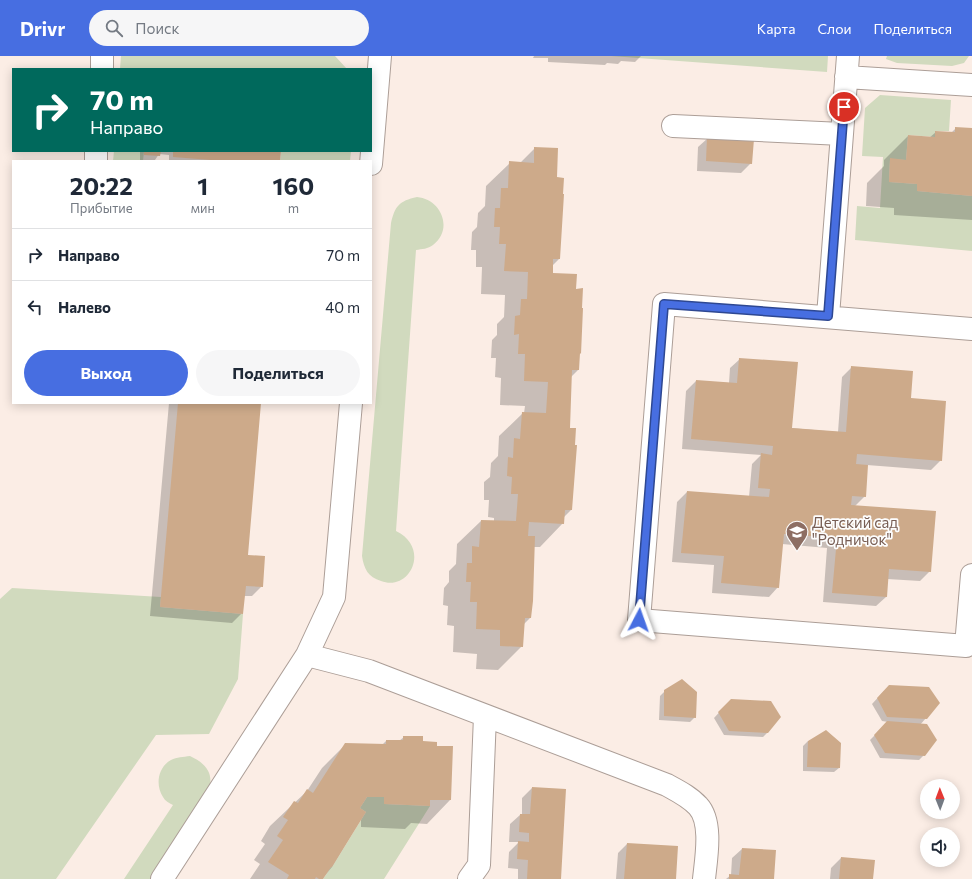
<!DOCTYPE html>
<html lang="ru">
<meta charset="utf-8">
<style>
body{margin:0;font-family:Commissioner,sans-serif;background:#f6f6f7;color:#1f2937;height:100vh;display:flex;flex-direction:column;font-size:15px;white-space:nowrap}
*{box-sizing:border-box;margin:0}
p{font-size:13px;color:#747a83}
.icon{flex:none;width:22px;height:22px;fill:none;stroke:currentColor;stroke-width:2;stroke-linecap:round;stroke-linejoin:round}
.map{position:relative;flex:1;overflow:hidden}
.side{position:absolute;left:12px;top:104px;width:360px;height:244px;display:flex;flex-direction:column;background:#fff;border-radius:0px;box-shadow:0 2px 10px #0003}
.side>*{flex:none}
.top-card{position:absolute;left:12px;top:12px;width:360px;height:84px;border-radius:0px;box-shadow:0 2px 10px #0003;background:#00695c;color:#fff;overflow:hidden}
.needle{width:26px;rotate:359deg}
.buttons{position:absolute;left:920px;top:723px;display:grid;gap:8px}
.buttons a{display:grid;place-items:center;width:40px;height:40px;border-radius:50%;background:#fff;box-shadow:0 2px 10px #0003;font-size:20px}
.pin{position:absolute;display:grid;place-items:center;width:34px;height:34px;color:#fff;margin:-17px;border:2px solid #fff;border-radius:50%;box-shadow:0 1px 4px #0007}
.me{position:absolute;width:44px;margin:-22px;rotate:4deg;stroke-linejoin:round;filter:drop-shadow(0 0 3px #0008)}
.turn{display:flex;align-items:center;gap:14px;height:84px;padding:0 12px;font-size:18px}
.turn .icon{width:52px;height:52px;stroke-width:2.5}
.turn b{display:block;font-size:28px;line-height:34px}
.eta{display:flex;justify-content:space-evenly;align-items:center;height:68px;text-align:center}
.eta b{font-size:24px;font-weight:700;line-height:28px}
.button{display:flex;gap:8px;margin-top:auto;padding:8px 12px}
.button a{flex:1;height:46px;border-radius:24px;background:#476ee1;color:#fff;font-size:16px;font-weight:700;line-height:46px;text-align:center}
.button a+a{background:#f6f6f7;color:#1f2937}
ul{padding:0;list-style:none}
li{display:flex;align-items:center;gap:12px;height:52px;padding:0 12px;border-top:1px solid #e0e1e3}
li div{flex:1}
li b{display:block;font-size:15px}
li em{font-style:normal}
header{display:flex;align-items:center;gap:24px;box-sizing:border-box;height:56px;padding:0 20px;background:#476ee1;color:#fff}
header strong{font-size:19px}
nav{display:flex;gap:22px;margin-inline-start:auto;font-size:14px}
.search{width:280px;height:36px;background:#f6f6f7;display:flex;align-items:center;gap:10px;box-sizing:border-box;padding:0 14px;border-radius:22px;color:#747a83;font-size:15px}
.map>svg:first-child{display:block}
</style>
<header>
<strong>Drivr</strong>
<div class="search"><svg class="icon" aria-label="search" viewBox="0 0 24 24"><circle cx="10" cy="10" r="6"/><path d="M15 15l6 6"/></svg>Поиск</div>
<nav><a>Карта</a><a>Слои</a><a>Поделиться</a></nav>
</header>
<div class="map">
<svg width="972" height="823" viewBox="0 0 972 823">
<rect width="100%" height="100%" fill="#fbede5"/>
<path fill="#d1dabe" d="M121,0H335L347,13H120Z
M611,0H828L827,16Z
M887,0H969L964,7L952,10L897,7L886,3Z
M880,39L951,44L949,75H935V81L908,79L906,104L890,103L889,126L917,128V135L972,140V195L855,184L857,150L880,152L883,101L862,100L865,52Z
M114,95H144L143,105H113Z
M281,95H351L350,105H280Z
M417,141C441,143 454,173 433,189C428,193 422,193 416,194L396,475C431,492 410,536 381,525C368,521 364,513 362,500L391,167C395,150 399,145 417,141Z
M12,532L161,541L160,551L243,558L238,623L209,678L156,679L56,823H0V543Z
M190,700C209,709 215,720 207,740L150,823H124L173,749C169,747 165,745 163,741C155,729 158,711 171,704C177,701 183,701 190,700Z
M367,741H384V748L430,750L384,823H323L331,811H332L366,756L360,752Z"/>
<path fill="#0003" d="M534,0H641L635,6L621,5L618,8L607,7L605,9L548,6V2H533Z
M956,72L972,73V164L894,159V152L866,150L867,127L884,110V104L908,80L929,82L936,76L951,77Z
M708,82L751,107L741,117L697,115L698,91Z
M535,92L556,122L559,203L552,210V218L575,234L582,233L580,297L579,299L578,314L571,321L569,373L571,454L564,461L563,467L540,491H534L530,562L523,569L522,590L498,614L476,613L477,598L453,596L454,570L447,569L448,550L443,549L444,532L449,526V515L456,508L457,488L481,465H494V462L488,461L489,444H484V426L490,421L491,407L498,400L499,380L523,357H524L525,350L500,349L501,322L495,321L496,302H491L492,284L497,279V268L504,261L505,239L481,238L482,211H476V194H471L472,176L477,171L478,157L485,150L486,130L510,107H520Z
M140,95H280L279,105H169V99L159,98L155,104H140Z
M740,303L791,372L838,376L842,321L852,311L910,343L941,404L931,414L867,409L865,440L855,450L930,515L920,525L887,523L886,541L876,550L823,546L827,492L782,488L778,531L769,541L712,537L714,509L672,506L677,446L687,436L749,441L752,408L761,399L682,393L686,335L696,325L729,327L730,312Z
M169,347H260L247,500L262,530L252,540H244L242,557L232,567L150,560Z
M665,635L695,661L690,666L659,664L660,640Z
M884,635L926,662L920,669L924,699L919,704L880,702L870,684L888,666L882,665L872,648Z
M726,649L768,676L763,681L724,679L714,662Z
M404,681L437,691L450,744L427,768L411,767L405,773L361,771V762L332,811L322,823H250L260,808L254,804L265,788L261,785L270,770L307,735L322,712L346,688L382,689L386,685H399Z
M808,685L839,712L834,716L803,715V690Z
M532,732L560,823H518V813L508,812L509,796L519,786H509L510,768L520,759H522V742Z
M627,788L675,823H616L618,797Z
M742,793L775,795L773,823H726L731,819L732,802Z
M841,802L872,823H830L831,812Z"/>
<path fill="#cdaa8a" d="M955,71L972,72V140L917,135V128L889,126L890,102L906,104L908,79L935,81V75L955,76Z
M707,81L754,83L752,108L706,105Z
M534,91L558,92L557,121L564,122L563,138H564L560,203H553V217L577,218L576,233L583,232L582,252H583L581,298L580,297L579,314H572L570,372H576L575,389H577L572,454H565L564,468L529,466L528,480H535L533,545L531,562H525L523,591L500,590V574L476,573L477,546H470L471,526H466L467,507H472V490L479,491L481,464L516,465L518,438H511L512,421L507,420L508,401L513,402L514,382L520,383L522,356L546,357L548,326L524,325L525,298H518L519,278L514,279L515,260L520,259L521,243H527L528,216L504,215L506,188H499L500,171H494L495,152H500L501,132H508L509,105L534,107Z
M144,95H161L160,100L144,99Z
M173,95H281L280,105H223L173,101Z
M739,302L798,306L792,372L846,376L851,310L913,315L911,342L946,345L942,405L857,398L856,408L868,409L866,441L852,440L851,449L936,455L931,516L889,513L887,541L832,537L837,482L784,478L779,532L721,527L724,500L681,497L687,435L769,441L770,433L758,432L761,397L772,399L773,390L691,383L696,324L737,327Z
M178,347H261L248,499L265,500L263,531L246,530L243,558L160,551Z
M682,623L697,636L696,662L664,660V634Z
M889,629L929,631L940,647L927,663L887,661L877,642Z
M731,643L771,645L781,661L768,677L729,675L718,656Z
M887,665L927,668L937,684L925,700L885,697L874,679Z
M826,674L841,687L840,712L807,711L808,685Z
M403,680H423V685L437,686V690H453L451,744H430V750L384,748V741H367L360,752L366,756L332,811H331L323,823H319L316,821L315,823H287L289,819L268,806L283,784L277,780L288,764L283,761L294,745L298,747L307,733L313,737L345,687L386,688V684H403Z
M532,731L566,733L561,823H527L528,804L517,803L518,785L529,786V777L519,776L520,758H530Z
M627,787L678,790L676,823H624Z
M742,792L776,794L774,823H729V818L739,819Z
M841,801L875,804L873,823H839Z"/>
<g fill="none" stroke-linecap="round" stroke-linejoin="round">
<g stroke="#ac9e97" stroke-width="24">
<path id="minor" d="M102,13V0
M846,21L972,29
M673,70L842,78
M96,105V95
M371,108L380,0
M828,260L848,0
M972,273L664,248L639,564L966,590L972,519
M307,599L369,615L667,729C678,735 690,741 698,750C713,766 706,803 704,823
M162,823L307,599L334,541L351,347
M469,823L479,809L485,660"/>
</g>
<use href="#minor" stroke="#fff" stroke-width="22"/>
</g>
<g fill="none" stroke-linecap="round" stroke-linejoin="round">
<g stroke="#2e4892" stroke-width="10">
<path id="route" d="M639,564L664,248L828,260L844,51"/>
</g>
<use href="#route" stroke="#476ee1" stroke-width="7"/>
</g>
<defs>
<g id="school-pin" transform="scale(1.15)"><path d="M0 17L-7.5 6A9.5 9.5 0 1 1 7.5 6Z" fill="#8d6e63" stroke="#fdfdfd"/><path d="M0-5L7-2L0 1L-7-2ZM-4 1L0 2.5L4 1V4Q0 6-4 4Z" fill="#fff"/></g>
</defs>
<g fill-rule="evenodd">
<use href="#school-pin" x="797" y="476"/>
</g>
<g text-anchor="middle" stroke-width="3.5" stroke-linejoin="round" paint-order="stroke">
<g font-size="15" fill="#785e54" stroke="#fdfdfd" text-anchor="start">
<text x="812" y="472">Детский сад<tspan x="812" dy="17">"Родничок"</tspan></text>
</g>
</g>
</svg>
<div class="buttons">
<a><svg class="needle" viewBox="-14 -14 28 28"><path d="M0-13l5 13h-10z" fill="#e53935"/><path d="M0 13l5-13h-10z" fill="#747a83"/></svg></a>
<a><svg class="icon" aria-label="sound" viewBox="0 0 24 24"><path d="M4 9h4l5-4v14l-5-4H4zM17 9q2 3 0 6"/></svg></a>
</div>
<div class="pin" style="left:844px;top:51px;background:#d93025"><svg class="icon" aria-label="arrive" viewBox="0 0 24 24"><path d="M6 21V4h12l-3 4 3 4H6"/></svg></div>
<svg class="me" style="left:639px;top:564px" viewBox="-20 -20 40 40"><path d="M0-17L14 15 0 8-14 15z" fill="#476ee1" stroke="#fff" stroke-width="4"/></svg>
<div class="top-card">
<div class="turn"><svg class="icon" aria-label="right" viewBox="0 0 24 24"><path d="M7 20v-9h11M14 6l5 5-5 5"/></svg><div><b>70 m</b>Направо</div></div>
</div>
<section class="side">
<div class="eta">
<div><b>20:22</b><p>Прибытие</p></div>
<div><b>1</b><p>мин</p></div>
<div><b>160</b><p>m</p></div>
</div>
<ul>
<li><svg class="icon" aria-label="right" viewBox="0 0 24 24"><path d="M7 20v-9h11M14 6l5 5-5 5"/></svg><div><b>Направо</b></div><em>70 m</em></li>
<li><svg class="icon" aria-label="left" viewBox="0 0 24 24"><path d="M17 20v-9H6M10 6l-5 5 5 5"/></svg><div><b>Налево</b></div><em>40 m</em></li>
</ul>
<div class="button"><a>Выход</a><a>Поделиться</a></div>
</section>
</div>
